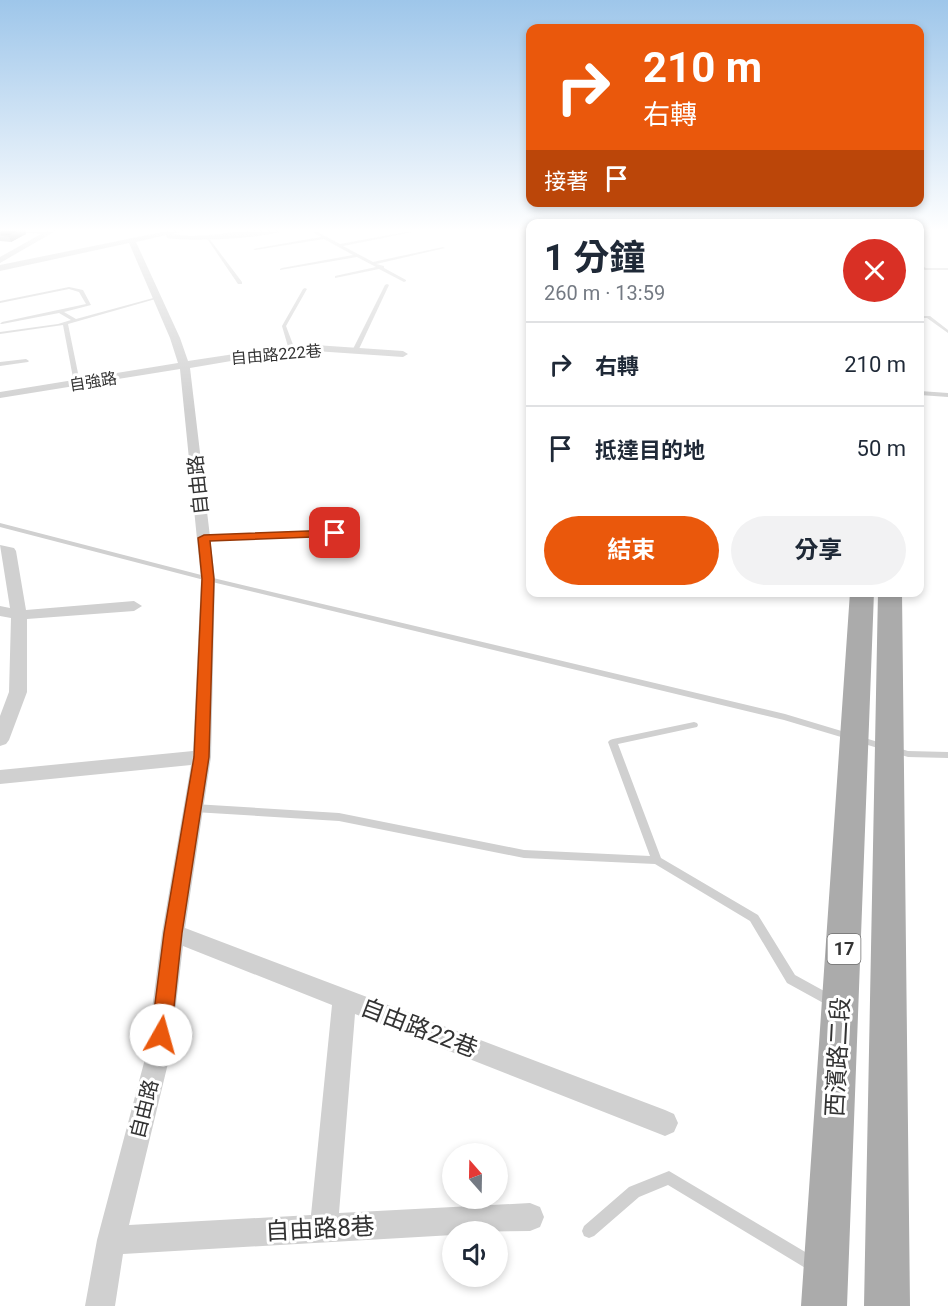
<!DOCTYPE html>
<html lang="zh-TW">
<meta charset="utf-8">
<style>
body{margin:0;font-family:Roboto,"Noto Sans TC",sans-serif;background:#f2f2f3;color:#1f2937;height:100vh;display:flex;flex-direction:column;font-size:22px;white-space:nowrap}
*{box-sizing:border-box;margin:0}
p{font-size:20px;color:#747a83}
.icon{flex:none;width:33px;height:33px;fill:none;stroke:currentColor;stroke-width:2;stroke-linecap:round;stroke-linejoin:round}
.map{position:relative;flex:1;overflow:hidden}
.drawer{position:absolute;left:526px;top:219px;width:398px;height:378px;display:flex;flex-direction:column;background:#fff;border-radius:12px;box-shadow:0 3px 9px #0003}
.drawer>*{flex:none}
.guide{position:absolute;left:526px;top:24px;width:398px;height:183px;border-radius:12px;box-shadow:0 3px 9px #0003;background:#ea580c;color:#fff;overflow:hidden}
.needle{width:39px;rotate:340deg}
.buttons{position:absolute;left:442px;top:1143px;display:grid;gap:12px}
.buttons a{display:grid;place-items:center;width:66px;height:66px;border-radius:50%;background:#fff;box-shadow:0 3px 9px #0003;font-size:30px}
.pin{position:absolute;display:grid;place-items:center;width:51px;height:51px;color:#fff;margin:-26px;border-radius:12px;box-shadow:0 3px 9px #0006}
.me{position:absolute;width:66px;margin:-33px;rotate:7deg;stroke-linejoin:round;filter:drop-shadow(0 0 4px #0008)}
.turn{display:flex;align-items:center;gap:21px;height:126px;padding:0 18px;font-size:27px}
.turn .icon{width:78px;height:78px;stroke-width:2.5}
.turn b{display:block;font-size:42px;line-height:51px}
.then{display:flex;align-items:center;height:57px;padding:0 18px;background:#0003;gap:12px;font-size:22px}
.round{display:grid;place-items:center;flex:none;width:63px;height:63px;border-radius:32px;background:#f2f2f3}
.head{display:flex;align-items:center;justify-content:space-between;height:102px;padding:0 18px}
h1{font-size:36px;font-weight:700;line-height:45px}
.action{display:flex;gap:12px;margin-top:auto;padding:12px 18px}
.action a{flex:1;height:69px;border-radius:36px;background:#ea580c;color:#fff;font-size:24px;font-weight:700;line-height:69px;text-align:center}
.action a+a{background:#f2f2f3;color:#1f2937}
ul{padding:0;list-style:none}
li{display:flex;align-items:center;gap:18px;height:84px;padding:0 18px;border-top:2px solid #e0e1e3}
li div{flex:1}
li b{display:block;font-size:22px}
li em{font-style:normal}
.map>svg:first-child{display:block}
</style>
<div class="map">
<svg width="948" height="1306" viewBox="0 0 948 1306">
<rect width="100%" height="100%" fill="#fff"/>
<g fill="none" stroke-linecap="round" stroke-linejoin="round">
<path fill="#d0d0d0" fill-rule="evenodd" d="M308,229H312L340,244L422,229H428L343,246L373,262L443,247L445,248L376,264L384,266V268L406,280V281L404,282L379,269L335,278V276L376,267L357,257L280,270V269L282,268L353,255L324,239L255,250L253,249L321,237Z
M0,230L47,232L49,233L47,234L0,232Z
M206,237H208L242,282V284H238Z
M920,265L926,268H948V270H925L920,268Z
M387,284L389,285L358,351L353,352L352,351L385,285Z
M69,287L83,290L91,305L64,312L76,319L157,297L159,298L68,324L80,383L77,385L74,383L63,325L0,334V332L58,324L71,320L59,313L2,324H0L2,322L86,304L79,292L69,289L0,303V301Z
M305,288L307,289L286,326L295,350L292,352L289,350L282,326L303,289Z
M920,316H930L948,330V333L927,318H920Z
M26,359L29,361L28,362L0,366V362Z
M920,391L948,393V397L920,395Z
M0,523L209,577L785,714L908,751L948,752V758L908,757L784,720L208,581L0,527Z
M335,531L337,532V534L204,540L200,538L204,536Z
M694,722L697,723L698,725L697,727L618,744L661,858L758,915L795,975L835,997L837,1001L835,1005L831,1006L827,1005L787,983L750,921L655,864L524,858L339,821L194,812L191,811L189,808L191,805L194,804L339,813L524,850L650,856L608,742L610,740L613,739Z
M669,1171L817,1259L819,1264L817,1269L812,1271L807,1269L668,1185L639,1197L594,1236L589,1238L584,1236L582,1231L584,1226L629,1187Z"/>
<path fill="#d0d0d0" fill-rule="evenodd" d="M50,229H59L0,263V257Z
M177,229H190L173,234C211,241 249,225 287,229C270,239 188,242 167,238L166,235L136,242L180,338L188,361L267,349L315,345L403,351L408,354L403,357L315,351L267,355L190,368L215,579L211,757L185,928L665,1110L674,1114L678,1123L674,1132L665,1136L355,1014L339,1213L530,1203L540,1207L544,1217L540,1227L530,1231L453,1232V1235L123,1254L115,1306H85L97,1240L146,1055L162,933L191,765L0,784V770L193,751L201,579L180,369L0,398V392L178,363L170,338L129,243L0,271V265ZM183,946L332,1005L311,1215L129,1225L170,1055Z
M0,545L14,548L16,551L26,610L134,601L142,606L134,611L27,619V692L9,740L6,744L0,746V716L9,692L11,618L0,616V606L10,608Z"/>
<path fill="#ababab" fill-rule="evenodd" d="M850,592H874L847,1306H801Z
M878,592H902L910,1306H864Z"/>
</g>
<path fill="#8c8c8c" d="M0,229H25L26,234L11,242L0,241Z"/>
<path fill="#5f5f5f" d="M23,229H25L26,234L11,242L9,236Z"/>
<path fill="#1a1a1a" stroke="#5f5f5f" stroke-width="1.5" d="M0,229H23L9,236L0,235Z"/>
<linearGradient id="sky" x2="0" y2="1"><stop stop-color="#9ec6ea"/><stop offset="0.56" stop-color="#fff"/><stop offset="1" stop-color="#fff" stop-opacity="0"/></linearGradient>
<rect width="948" height="411" fill="url(#sky)"/>
<path fill="#ea580c" stroke="#983908" stroke-width="1.5" d="M335,530L340,533L339,536L210,541L214,579L209,757L182,933L171,1035L168,1041L161,1044L154,1041L151,1035L164,933L194,757L202,579L198,538L204,535Z"/>
<g text-anchor="middle" stroke-width="6" stroke-linejoin="round" paint-order="stroke">
<g font-size="16" fill="#333" stroke="#fff">
<text transform="translate(276 354) rotate(-5)" y="6">自由路222巷</text>
<text transform="translate(93 381) rotate(-9)" y="6">自強路</text>
</g>
<rect fill="#fff" stroke="#707070" stroke-width="1.5" x="827.5" y="934" width="33" height="30" rx="4.5"/>
<g font-size="18" font-weight="bold" fill="#333">
<text x="844" y="955">17</text>
</g>
<g font-size="20" fill="#333" stroke="#fff">
<text transform="translate(198 485) rotate(-96)" y="7">自由路</text>
<text transform="translate(144 1109) rotate(-76)" y="7">自由路</text>
</g>
<g font-size="24" fill="#333" stroke="#fff">
<text transform="translate(419 1028) rotate(21)" y="8">自由路22巷</text>
<text transform="translate(838 1057) rotate(-87)" y="8">西濱路二段</text>
<text transform="translate(320 1229) rotate(-3)" y="8">自由路8巷</text>
</g>
</g>
</svg>
<div class="buttons">
<a><svg class="needle" viewBox="-14 -14 28 28"><path d="M0-13l5 13h-10z" fill="#e53935"/><path d="M0 13l5-13h-10z" fill="#747a83"/></svg></a>
<a><svg class="icon" aria-label="sound" viewBox="0 0 24 24"><path d="M4 9h4l5-4v14l-5-4H4zM17 9q2 3 0 6"/></svg></a>
</div>
<div class="pin" style="left:335px;top:533px;background:#d93025"><svg class="icon" aria-label="arrive" viewBox="0 0 24 24"><path d="M6 21V4h12l-3 4 3 4H6"/></svg></div>
<svg class="me" style="left:161px;top:1035px" viewBox="-20 -20 40 40"><circle r="19" fill="#fff"/><path d="M0-13L10 11 0 6-10 11z" fill="#ea580c"/></svg>
<div class="guide">
<div class="turn"><svg class="icon" aria-label="right" viewBox="0 0 24 24"><path d="M7 20v-9h11M14 6l5 5-5 5"/></svg><div><b>210 m</b>右轉</div></div>
<div class="then">接著<svg class="icon" aria-label="arrive" viewBox="0 0 24 24"><path d="M6 21V4h12l-3 4 3 4H6"/></svg></div>
</div>
<section class="drawer">
<div class="head"><div><h1>1 分鐘</h1><p>260 m · 13:59</p></div><a class="round" style="background:#d93025;color:#fff"><svg class="icon" aria-label="close" viewBox="0 0 24 24"><path d="M6 6l12 12M18 6L6 18"/></svg></a></div>
<ul>
<li><svg class="icon" aria-label="right" viewBox="0 0 24 24"><path d="M7 20v-9h11M14 6l5 5-5 5"/></svg><div><b>右轉</b></div><em>210 m</em></li>
<li><svg class="icon" aria-label="arrive" viewBox="0 0 24 24"><path d="M6 21V4h12l-3 4 3 4H6"/></svg><div><b>抵達目的地</b></div><em>50 m</em></li>
</ul>
<div class="action"><a>結束</a><a>分享</a></div>
</section>
</div>
